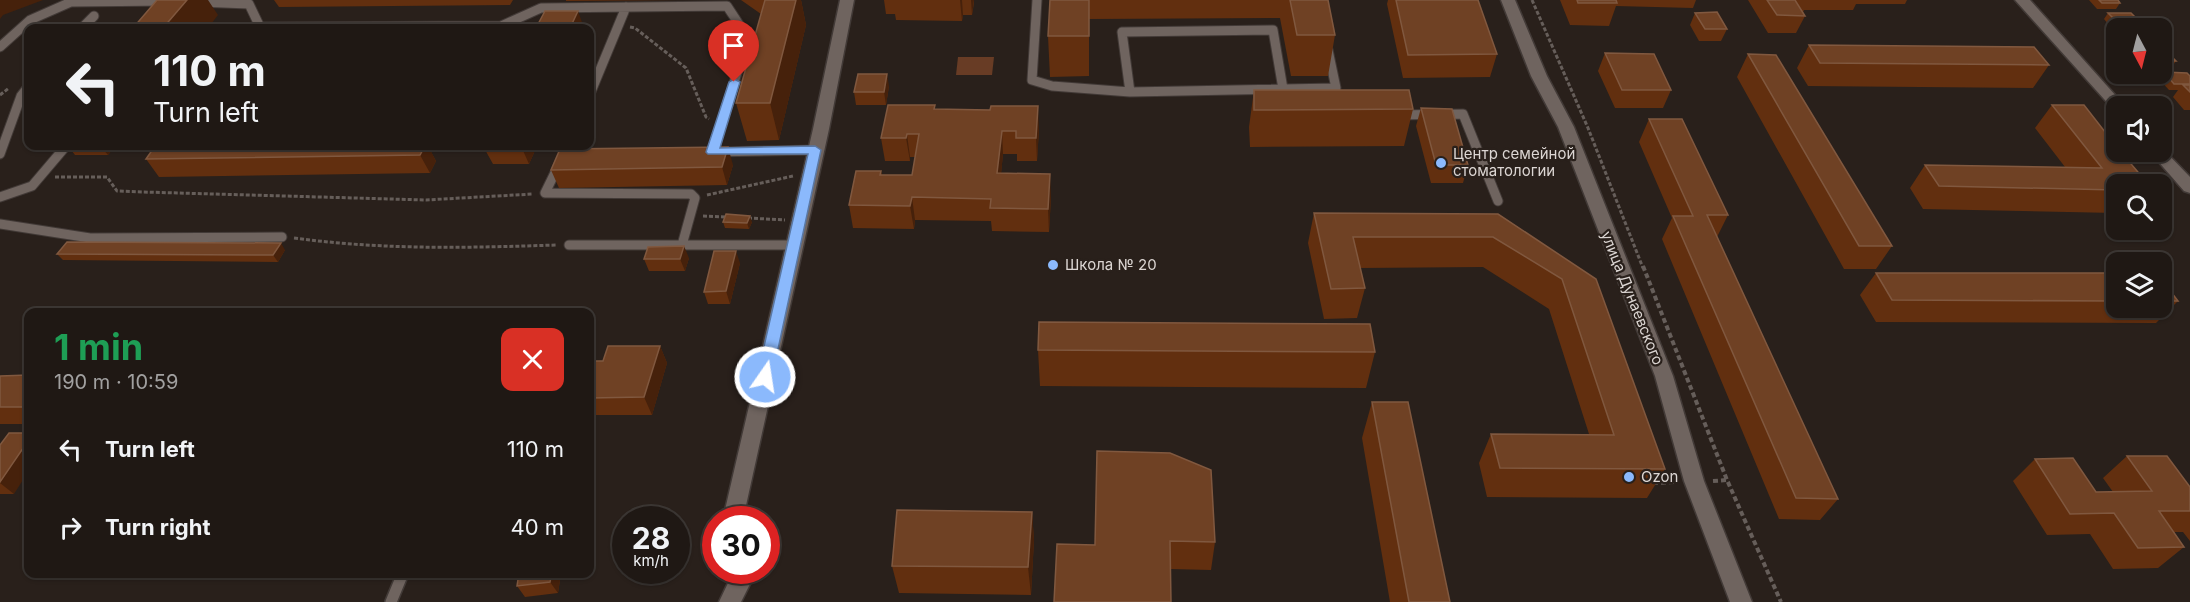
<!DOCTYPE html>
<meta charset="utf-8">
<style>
body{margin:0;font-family:Inter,sans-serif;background:#27211d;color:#f1f3f6;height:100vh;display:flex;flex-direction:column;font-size:22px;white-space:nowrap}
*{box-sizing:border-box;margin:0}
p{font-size:20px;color:#a1a0a0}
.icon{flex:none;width:33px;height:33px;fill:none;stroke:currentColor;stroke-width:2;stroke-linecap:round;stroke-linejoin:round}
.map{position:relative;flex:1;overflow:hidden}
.sheet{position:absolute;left:24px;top:308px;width:570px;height:270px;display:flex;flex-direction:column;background:#1f1814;border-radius:12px;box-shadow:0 2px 4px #0004,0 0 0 2px #3c3734}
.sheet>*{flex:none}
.banner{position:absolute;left:24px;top:24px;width:570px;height:126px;border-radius:12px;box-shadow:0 2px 4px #0004,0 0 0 2px #3c3734;background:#1f1814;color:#f1f3f6;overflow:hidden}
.needle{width:39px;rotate:173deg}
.fabs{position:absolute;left:2106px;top:18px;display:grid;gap:12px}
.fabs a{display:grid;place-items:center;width:66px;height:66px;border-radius:12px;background:#1f1814;box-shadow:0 2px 4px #0004,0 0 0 2px #3c3734;font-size:30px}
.speed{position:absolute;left:612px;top:506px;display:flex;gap:12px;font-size:30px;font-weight:700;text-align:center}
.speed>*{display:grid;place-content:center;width:78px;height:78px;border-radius:50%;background:#1f1814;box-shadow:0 2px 4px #0004,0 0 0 2px #3c3734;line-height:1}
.speed small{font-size:15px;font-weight:400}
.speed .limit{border:9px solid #d22;background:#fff;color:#111}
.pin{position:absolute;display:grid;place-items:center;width:51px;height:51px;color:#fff;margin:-62px -26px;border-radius:50% 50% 50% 0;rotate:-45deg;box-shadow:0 0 6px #0007}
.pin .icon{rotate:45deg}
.me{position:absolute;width:66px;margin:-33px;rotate:13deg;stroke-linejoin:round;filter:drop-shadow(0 0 4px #0008)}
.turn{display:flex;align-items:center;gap:21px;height:126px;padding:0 30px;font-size:27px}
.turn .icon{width:78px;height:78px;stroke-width:2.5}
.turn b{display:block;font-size:42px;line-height:51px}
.round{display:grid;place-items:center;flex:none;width:63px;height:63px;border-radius:12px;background:#27211d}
.summary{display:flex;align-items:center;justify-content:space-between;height:102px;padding:0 30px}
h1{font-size:36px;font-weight:700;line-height:45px;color:#1e9e55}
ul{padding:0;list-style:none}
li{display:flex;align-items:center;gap:18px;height:78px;padding:0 30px}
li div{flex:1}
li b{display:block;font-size:22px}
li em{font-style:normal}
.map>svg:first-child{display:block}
</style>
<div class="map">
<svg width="2190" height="602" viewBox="0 0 2190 602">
<rect width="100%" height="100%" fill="#29201b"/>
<path fill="#683c25" d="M958,57H994L992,75H956Z"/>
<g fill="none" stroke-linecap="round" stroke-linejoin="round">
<g stroke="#423a37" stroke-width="11">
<path id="lane-far1" d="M1037,0L1032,80L1052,86L1130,92L1336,88L1328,50
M197,2L249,4L260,27L501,26L541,8L727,6L748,38L712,152L815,150
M82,28L94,16
M0,47L30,20L71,2L169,1
M1130,92L1122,32L1273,30L1283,89
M590,94L626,7
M1397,115L1463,114L1498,201
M568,146L545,193L691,194L695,198L682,245
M0,154L21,96L28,87
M0,197L32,186L66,146
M0,224L90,238L282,237
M569,245H794"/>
</g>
<g stroke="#423a37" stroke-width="14">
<path id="lane" d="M391,602L403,573"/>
</g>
<g stroke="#423a37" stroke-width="3">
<path id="street" d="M840,0H854L829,129L745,510L746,519H726L725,510L813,129Z
M1501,0H1515L1547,76L1574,127L1673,376L1704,481L1752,602H1730L1684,481L1655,376L1558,127L1531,76Z
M2015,0H2030L2125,106H2116V111L2113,109Z
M2162,148L2190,177V193L2184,191L2150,152H2162Z
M727,570H749L750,584L741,602H719L728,583Z"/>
</g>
<path stroke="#665e5a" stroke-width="3" stroke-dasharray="4 2" stroke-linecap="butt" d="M1532,0L1588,128L1643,268
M630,27L635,28L686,68L706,117L709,119
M0,95L9,88
M55,177H107L117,191L143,192L426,200L533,194
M707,195L793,176
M703,216L728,217
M748,218L785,220
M294,238C384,250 466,248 556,245"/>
<path stroke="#665e5a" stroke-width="4" stroke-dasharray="5 3" stroke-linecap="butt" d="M1643,266L1727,480L1781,602
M1713,481L1727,480
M1653,483L1676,482"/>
<use href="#lane-far1" stroke="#6f645f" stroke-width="9"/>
<use href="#lane" stroke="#6f645f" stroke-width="11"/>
<use href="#street" fill="#6f645f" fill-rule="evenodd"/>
</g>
<path fill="#622f0f" d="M274,0H513L510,5L279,7Z
M566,0H677L566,1Z
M741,0H801L806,25L779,140L747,141L736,103L761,14Z
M884,0H974V3L972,15H963L962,21L896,20L895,14H886Z
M1050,0H1328L1335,35L1328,76H1291L1280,18L1089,19V76L1050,77L1048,36Z
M1388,0H1478L1497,54L1490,77L1403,78L1387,4Z
M1560,0H1696L1693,8L1616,6L1609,26L1570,25Z
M1748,0H1907L1905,4H1856L1853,10H1804L1803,12L1805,16L1796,33H1768Z
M2089,0H2118L2120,3L2116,9H2097Z
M1695,13L1727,29L1721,41H1699L1690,25Z
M2108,13L2139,21L2153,28H2116V30H2113L2104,19Z
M1809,45L2049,65L2033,88L1808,86L1797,68Z
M2162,49L2176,61L2171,68H2162Z
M1605,53L1671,90L1663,108H1615L1598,71Z
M1748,54L1892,246L1876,269H1844L1737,77Z
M2164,72L2190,76V110H2184L2173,97L2178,90H2169L2159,79Z
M889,86L886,105H856L854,92Z
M1254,90L1413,109L1404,146L1250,147L1249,127Z
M935,105V109L1039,129L1037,161H1017V154H1003L1001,173L1051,197L1049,232L992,231L991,221L915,220L914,229L853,228L849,205L881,171L882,175H912L915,157H910V161H885L881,138Z
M2052,105L2116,184V213L1923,209L1910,188L1925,165L2065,167L2035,128Z
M1421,108L1468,165L1463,183H1431L1416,126Z
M1649,119L1728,215L1717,237L1838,499L1820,520L1779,519L1662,239L1672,218L1639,142Z
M68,146H115L108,155H75Z
M174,146H443L441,149L430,150L436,161L430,173L159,177L146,159Z
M483,146H537L529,164H493Z
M733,165L727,185L559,188L551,170Z
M1314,213L1498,214L1596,279L1665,469L1647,498L1487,497L1479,463L1491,434H1589L1549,309L1483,267L1360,268L1365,288L1357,318L1324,319L1308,243Z
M723,222H752L749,229L725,228Z
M285,250L278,262L63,260L57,254Z
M689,258L685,271H649L644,259Z
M740,263L730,304H708L704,292Z
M1876,273H2116V308H2162V280L2178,301L2156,323L1876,322L1860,295Z
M660,346L667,363L652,415H590V361H603Z
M1038,350L1375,352L1366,388L1040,386Z
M28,375V424H0V376Z
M1372,402L1450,602H1390L1362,438Z
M0,445L14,494H0Z
M1097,451L1215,542L1211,570L1170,569L1095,545Z
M2127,456L2190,487V541L2183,532H2174L2184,547L2158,568L2113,569L2090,534L2047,535L2013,481L2035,459L2096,492H2113L2103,478Z
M1032,512L1034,540L1031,595L899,593L892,566Z
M561,573L558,593L525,597L517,586Z"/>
<path fill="#46210b" d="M0,0H43L3,15L0,19Z
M187,0H208L218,15L208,28H163Z
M795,0H801L806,25L779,140L770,103Z
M960,0H962L963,15L962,21Z
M971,0H974L972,15Z
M578,11L584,28H570Z
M887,74L889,86L886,105L884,92Z
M1038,106L1039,129L1037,161L1036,138Z
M1002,131L1003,154L999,196L997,173Z
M907,134L910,157V161L906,138Z
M100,146H115L108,155Z
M425,146H428L436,161L430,173L420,155Z
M521,146H537L529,164Z
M728,147L733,165L727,185L722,167Z
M1050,174L1051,197L1049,232L1048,209Z
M912,197L915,220L914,229L910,206Z
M750,216L752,222L749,229L747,223Z
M281,243L285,250L278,262L273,255Z
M684,246L689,258L685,271L680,259Z
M736,251L740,263L730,304L726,291Z
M660,346L667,363L652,415L644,397Z
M28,441V472L14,494L0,483Z
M1032,512L1034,540L1031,595L1028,567Z
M552,573H561L558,593L550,582Z"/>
<path fill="#6f4124" stroke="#80583f" stroke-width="1.5" d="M157,0H187L163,28H133Z
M765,0H796L770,103H736Z
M1050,0H1089V36H1048Z
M1290,0H1328L1335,35H1297Z
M1396,0H1478L1497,54L1408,55Z
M1577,0H1616L1617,3H1578Z
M1767,0H1795L1805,16L1777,15Z
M2099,0H2118L2120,3H2102Z
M545,11H578L570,28H536Z
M1717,12L1727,29H1705L1695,13Z
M2108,13H2131L2139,21H2126L2125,24L2118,23Z
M2126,21H2146L2153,28H2133Z
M1809,45L2034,47L2049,65L1820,63Z
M2162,49H2164L2176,61H2162Z
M1605,53L1654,54L1671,90H1622Z
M1748,54L1776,55L1892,246H1859Z
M2164,72L2187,73L2190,76V84H2174Z
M858,74H887L884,92H854Z
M2183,85H2190V92Z
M1254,90H1409L1413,109L1254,110Z
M888,105H935L934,109L990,110L991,106H1038L1036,138H1016V131H1002L997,173L1050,174L1048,209L990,208L991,199L912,197L910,206L849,205L856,171H881L880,175H912L919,134H907L906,138H881Z
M2052,105H2084L2116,146V152H2121L2148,184H2116V190L1939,186L1925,165L2102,168Z
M1421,108L1452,109L1468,165H1436Z
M1649,119H1682L1728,215H1707L1838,499L1796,498L1673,216H1693Z
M155,146H425L420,155L146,159Z
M728,147L722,167L551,170L560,149Z
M1314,213L1498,214L1596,279L1665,469L1500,468L1491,434L1614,435L1562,279L1493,237H1353L1365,288L1331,289Z
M726,214L750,216L747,223L723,222Z
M67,242L281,243L273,255L57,254Z
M684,246L680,259H644L648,247Z
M714,251H736L726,291L704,292Z
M1876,273H2116V301L1892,300Z
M2162,280L2178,301H2162Z
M1039,322L1370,324L1375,352L1038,350Z
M608,346H660L644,397L590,398V361H603Z
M28,375V407H0V376Z
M1372,402H1408L1450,602H1409Z
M9,433H28V441L0,482V445Z
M1097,451L1170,453L1211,470L1215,542L1170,541L1171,602H1054L1057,544L1095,545Z
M2127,456H2167L2190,487V511H2159L2184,547L2138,548L2114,513L2070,514L2035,459L2073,458L2096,492L2152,491Z
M897,510L1032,512L1028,567L892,566Z
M519,573H552L550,582L517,586Z"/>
<path fill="#8bb9fc" stroke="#5a78a4" stroke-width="1.5" d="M734,79L740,82L720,148L815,146L821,150L772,377L770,381H760L757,377L808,154H708L706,152L729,82Z"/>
<g fill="#8bb9fc" stroke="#29201b" stroke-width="2">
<circle cx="1441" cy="163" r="6"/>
<circle cx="1053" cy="265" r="6"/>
<circle cx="1629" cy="477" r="6"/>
</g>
<g text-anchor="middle" stroke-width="4.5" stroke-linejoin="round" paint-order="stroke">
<g font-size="15" fill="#dcd6d3" stroke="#29201b" text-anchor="start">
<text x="1453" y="159">Центр cемейной<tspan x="1453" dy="17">cтоматологии</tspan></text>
<text x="1065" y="270">Школа № 20</text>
<text x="1641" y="482">Ozon</text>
</g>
<g font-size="15" fill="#dcd6d3" stroke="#29201b">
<text transform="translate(1632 298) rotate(68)" y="5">улица Дунаевского</text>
</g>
</g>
</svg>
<div class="fabs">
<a><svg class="needle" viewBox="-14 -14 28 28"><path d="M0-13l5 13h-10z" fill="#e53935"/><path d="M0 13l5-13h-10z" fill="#a1a0a0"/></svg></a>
<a><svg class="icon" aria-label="sound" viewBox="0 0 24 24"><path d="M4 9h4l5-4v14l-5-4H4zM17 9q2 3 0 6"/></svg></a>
<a><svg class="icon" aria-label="search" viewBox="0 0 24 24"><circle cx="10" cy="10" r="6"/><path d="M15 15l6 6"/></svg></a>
<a><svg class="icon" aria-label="layers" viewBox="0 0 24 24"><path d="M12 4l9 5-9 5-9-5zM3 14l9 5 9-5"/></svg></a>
</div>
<div class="speed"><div>28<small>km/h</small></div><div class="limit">30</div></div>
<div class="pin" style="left:734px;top:82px;background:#d93025"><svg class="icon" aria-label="arrive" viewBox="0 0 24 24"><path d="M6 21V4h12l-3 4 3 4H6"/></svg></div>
<svg class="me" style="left:765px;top:377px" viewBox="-20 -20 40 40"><circle r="17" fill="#8bb9fc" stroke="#fff" stroke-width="3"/><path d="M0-11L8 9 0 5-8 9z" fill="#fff"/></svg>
<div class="banner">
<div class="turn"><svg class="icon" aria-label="left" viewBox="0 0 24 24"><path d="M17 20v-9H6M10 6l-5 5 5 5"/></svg><div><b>110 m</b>Turn left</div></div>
</div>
<section class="sheet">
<div class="summary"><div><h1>1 min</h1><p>190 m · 10:59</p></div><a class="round" style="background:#d93025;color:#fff"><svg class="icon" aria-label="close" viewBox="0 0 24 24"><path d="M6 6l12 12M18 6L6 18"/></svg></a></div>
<ul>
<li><svg class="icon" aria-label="left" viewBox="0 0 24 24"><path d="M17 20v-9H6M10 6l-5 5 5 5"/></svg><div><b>Turn left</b></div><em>110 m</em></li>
<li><svg class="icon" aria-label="right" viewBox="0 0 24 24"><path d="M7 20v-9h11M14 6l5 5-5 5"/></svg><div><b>Turn right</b></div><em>40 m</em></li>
</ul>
</section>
</div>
